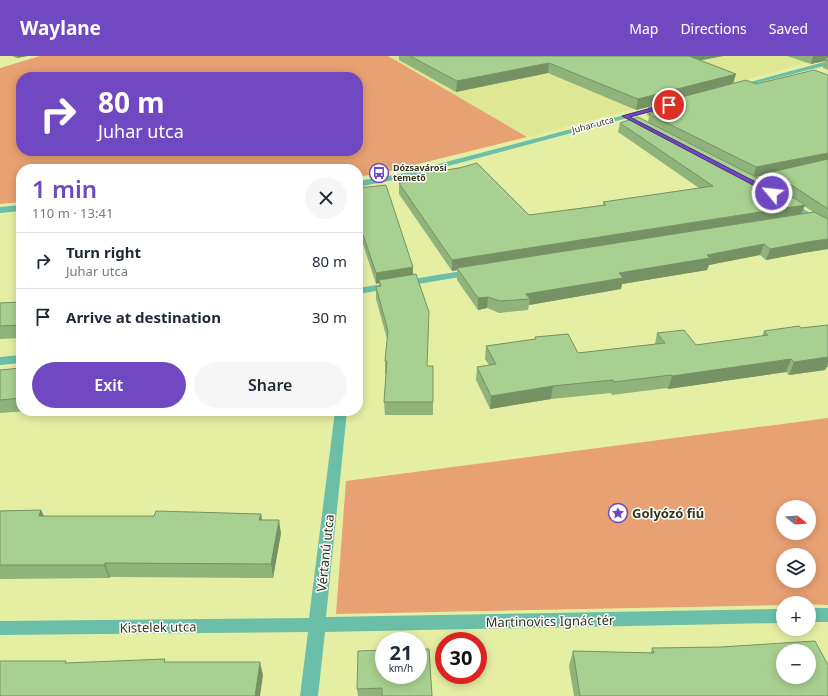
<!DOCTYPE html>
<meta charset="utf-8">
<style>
body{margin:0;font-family:"Noto Sans",sans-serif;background:#f6f6f7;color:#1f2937;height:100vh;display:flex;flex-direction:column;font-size:15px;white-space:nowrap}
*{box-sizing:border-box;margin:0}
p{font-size:13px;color:#747a83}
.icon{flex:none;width:22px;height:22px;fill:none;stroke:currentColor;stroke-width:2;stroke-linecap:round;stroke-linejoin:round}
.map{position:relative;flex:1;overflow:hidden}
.drawer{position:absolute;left:16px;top:108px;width:347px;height:252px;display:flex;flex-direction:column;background:#fff;border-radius:16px;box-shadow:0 2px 10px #0003}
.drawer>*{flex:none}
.guide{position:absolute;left:16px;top:16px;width:347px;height:84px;border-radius:16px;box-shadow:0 2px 10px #0003;background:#7049c2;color:#fff;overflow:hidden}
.needle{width:26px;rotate:107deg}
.controls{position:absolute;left:776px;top:444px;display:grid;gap:8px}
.controls a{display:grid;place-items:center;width:40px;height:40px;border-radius:50%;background:#fff;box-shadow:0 2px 10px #0003;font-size:20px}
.speed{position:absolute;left:375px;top:576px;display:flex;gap:8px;font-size:20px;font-weight:700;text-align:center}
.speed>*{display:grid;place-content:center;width:52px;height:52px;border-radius:50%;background:#fff;box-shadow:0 2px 10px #0003;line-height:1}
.speed small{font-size:10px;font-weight:400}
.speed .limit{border:6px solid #d22;background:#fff;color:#111}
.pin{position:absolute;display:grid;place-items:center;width:34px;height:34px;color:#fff;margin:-17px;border:2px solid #fff;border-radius:50%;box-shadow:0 1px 4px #0007}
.me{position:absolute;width:44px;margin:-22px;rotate:298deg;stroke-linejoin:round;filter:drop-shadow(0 0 3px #0008)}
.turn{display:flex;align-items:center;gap:14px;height:84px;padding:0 16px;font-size:18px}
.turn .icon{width:52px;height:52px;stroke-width:2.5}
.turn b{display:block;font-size:28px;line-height:34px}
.round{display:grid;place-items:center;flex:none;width:42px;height:42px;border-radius:21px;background:#f6f6f7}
.overview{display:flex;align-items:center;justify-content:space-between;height:68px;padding:0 16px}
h1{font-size:24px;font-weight:600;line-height:30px;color:#7049c2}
.action{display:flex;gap:8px;margin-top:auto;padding:8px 16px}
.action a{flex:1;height:46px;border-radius:24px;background:#7049c2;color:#fff;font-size:16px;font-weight:600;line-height:46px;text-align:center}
.action a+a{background:#f6f6f7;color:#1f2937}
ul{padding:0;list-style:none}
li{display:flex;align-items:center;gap:12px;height:56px;padding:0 16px;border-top:1px solid #e0e1e3}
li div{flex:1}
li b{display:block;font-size:15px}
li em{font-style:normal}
header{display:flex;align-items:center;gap:24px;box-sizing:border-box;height:56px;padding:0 20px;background:#7049c2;color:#fff}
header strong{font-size:19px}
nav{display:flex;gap:22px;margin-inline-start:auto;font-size:14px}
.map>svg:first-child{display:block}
</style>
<header>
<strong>Waylane</strong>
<nav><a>Map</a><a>Directions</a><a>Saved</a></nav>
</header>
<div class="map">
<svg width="828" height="640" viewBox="0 0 828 640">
<rect width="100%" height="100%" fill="#e5efa4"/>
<path fill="#dde794" d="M388,0H822L827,2L527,81Z"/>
<path fill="#e8a172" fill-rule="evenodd" d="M40,0H388L527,81L386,116L358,121V113H21V146L0,148V12ZM21,21H358V95H21Z
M828,362V549L783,547V549L336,558L346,425ZM783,451H809V477H783ZM783,499H809V525H783Z"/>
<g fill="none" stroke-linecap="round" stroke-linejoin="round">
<path fill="#6bbfa8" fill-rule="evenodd" d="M828,5V9L738,32L735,30Z
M663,49L665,50V52L403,122L358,131V125L400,118Z
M782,117L786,119L785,121L752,128L748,126L749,124Z
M789,144L828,168V175L786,149L785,147L786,145Z
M21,149V155L0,157V151Z
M474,213L479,216L478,218L358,238V232Z
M21,299V307L0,309V301Z
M335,355H347L326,561L783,553V567L325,576L318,640H300L308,576L0,579V565L309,562Z
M809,552H828V566H809Z"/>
</g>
<path fill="#90b37c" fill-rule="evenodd" d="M12,0H27L17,2Z
M399,0H723L701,4L733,28H756L828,19V193L803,197L766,204L760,199L709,209L707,214L622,228L621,233L529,249L528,254L499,257L487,252L478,254L457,224V214L452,215L399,138V127H406V120L529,159L603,149V146L699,132L618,76L620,67L648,66L649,60L647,59L648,51L636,54L548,17L456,36L399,4ZM767,119L765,126L755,121ZM804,150L813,156L801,158Z
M787,0H828V14L823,12L825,5L811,8Z
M358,132L413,211V218L433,346V359H385L384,346L386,318H385V305L387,283L376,243V231L379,230V227L376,228L358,173Z
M21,246V282L0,283V247Z
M828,269V311H827L825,314L789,319L786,316L668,333L667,332L612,339L611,337L551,343L490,353L476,324L477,311L489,309L485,303L486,290L535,283V281L578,297L655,288L657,277L696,289L762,280L764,275L801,272Z
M21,312V355H27L0,357V314Z
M41,454L44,460H154L261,458L262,464L281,477L273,522L110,521L109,522L0,523V455Z
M652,592L828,640H574L569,610L573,595L651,597Z
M429,593L432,640H358L357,633Z"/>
<path fill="#769265" d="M17,0H27L17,2Z
M684,0H723L682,8Z
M813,0H828V2H826L825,5L811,8Z
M549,7L548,17L456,36L457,25Z
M736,18L733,28L648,50V51L636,54L638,43Z
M828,97V106L767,117V119L753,121L756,111Z
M805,149L801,159L457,212V214L452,215V204Z
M828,183V193L803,197L766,204L770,193L807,186Z
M764,188L760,199L709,209L707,214L622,228L621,233L529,249L530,243L526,238L619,217L707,199Z
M413,211V222L379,224V227L376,228V217Z
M488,241L487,252L478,254V242Z
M828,301V307L825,314L789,319L794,306Z
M791,303L786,316L668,333L672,320Z
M553,330L551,343L490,353L491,340Z
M41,454L47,468L39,460Z
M261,458L263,471L259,464Z
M279,464L281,477L273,522L271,508Z
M105,507L110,521L109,522L104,509Z
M260,606L263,619L260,640H255Z"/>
<path fill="#a8d090" stroke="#769265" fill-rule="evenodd" d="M410,0H689L736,18L638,43L549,7L457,25Z
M814,14L828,19V97L756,111L649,58L661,55L648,50L746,24L756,28Z
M638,61L783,135L805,149L452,204L399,127L411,126L406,120L459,112L477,107L529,159L606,149L603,146L713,130L620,67Z
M828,103V153L790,128L767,117Z
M386,129L413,211L376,217L358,164V132Z
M814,156L828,163V183L807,186L770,193L764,188L707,199L710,202L619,217L623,222L526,238L530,243L500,245L488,241L478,242L457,212Z
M416,218L429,256L427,310H433V346H384L387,305H385L388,275L376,231L381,230L379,224Z
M21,246V269L0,270V247Z
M828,269V301L794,306L791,303L672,320L671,319L614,326L613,324L553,330L491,340L477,311L496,308L486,290L536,283L535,281L568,278L578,297L665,287L657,277L684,274L696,289L768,279L764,275L799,270L801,272Z
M21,312V342L0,344V314Z
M41,454L39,460H154L156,455L261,458L259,464H279L271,508L105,507L104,509H0V455Z
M815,585L828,609V640H580L573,595L654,597L652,592L721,591ZM783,595H809V621H783Z
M418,593H429L432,640H382V632L357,633L358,595L384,594V619H418Z
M165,603L164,606H260L255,640H0V605H66L65,607Z"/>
<path fill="#7049c2" stroke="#492f7e" d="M669,47L671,49V50L630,61L775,136V138H770L622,60Z"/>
<defs>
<g id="bus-ring" transform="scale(1)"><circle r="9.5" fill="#fff" stroke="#7049c2" stroke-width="1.5"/><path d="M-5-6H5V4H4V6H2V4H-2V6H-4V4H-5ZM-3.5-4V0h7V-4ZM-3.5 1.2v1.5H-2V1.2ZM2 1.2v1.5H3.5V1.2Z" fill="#7049c2"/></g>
<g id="sight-ring" transform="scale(1)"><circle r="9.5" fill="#fff" stroke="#7049c2" stroke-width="1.5"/><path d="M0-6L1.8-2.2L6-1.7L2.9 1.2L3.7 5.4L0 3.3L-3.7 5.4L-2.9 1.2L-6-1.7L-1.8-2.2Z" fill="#7049c2"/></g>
</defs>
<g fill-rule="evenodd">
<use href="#bus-ring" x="379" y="117"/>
<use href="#sight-ring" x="618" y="457"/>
</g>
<g text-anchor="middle" stroke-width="3" stroke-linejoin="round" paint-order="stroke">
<g font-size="9" fill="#323517" stroke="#fff">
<text transform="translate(593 69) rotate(-15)" y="3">Juhar utca</text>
</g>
<g font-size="9" font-weight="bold" fill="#323517" stroke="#fff" text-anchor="start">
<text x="393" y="115">Dózsavárosi<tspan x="393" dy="10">temető</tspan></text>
</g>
<g font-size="13" font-weight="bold" fill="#323517" stroke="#fff" text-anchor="start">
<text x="632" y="462">Golyózó fiú</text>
</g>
<g font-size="13" fill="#323517" stroke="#fff">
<text transform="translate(325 497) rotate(-84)" y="5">Vértanú utca</text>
<text transform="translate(550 565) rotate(-1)" y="5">Martinovics Ignác tér</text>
<text transform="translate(158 571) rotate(-1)" y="5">Kistelek utca</text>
</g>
</g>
</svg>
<div class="controls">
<a><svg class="needle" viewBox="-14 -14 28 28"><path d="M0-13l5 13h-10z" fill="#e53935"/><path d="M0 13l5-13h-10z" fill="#747a83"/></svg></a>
<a><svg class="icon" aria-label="layers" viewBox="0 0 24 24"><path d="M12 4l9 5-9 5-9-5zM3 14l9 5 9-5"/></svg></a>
<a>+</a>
<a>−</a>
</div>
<div class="speed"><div>21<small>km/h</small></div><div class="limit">30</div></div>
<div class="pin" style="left:669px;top:49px;background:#d93025"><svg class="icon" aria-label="arrive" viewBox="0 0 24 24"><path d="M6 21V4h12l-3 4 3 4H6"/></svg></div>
<svg class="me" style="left:772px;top:137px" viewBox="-20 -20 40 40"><circle r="17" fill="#7049c2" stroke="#fff" stroke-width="3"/><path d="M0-11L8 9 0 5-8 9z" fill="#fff"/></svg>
<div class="guide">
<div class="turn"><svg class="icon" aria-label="right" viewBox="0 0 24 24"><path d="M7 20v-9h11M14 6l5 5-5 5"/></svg><div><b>80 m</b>Juhar utca</div></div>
</div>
<section class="drawer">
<div class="overview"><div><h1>1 min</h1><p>110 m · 13:41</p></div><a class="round"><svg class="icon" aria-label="close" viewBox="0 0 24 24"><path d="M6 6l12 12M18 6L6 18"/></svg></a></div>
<ul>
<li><svg class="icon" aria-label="right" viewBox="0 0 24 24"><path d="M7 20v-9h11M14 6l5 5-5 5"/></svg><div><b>Turn right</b><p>Juhar utca</p></div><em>80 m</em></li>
<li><svg class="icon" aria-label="arrive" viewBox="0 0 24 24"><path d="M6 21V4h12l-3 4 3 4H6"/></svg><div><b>Arrive at destination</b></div><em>30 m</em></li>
</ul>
<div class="action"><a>Exit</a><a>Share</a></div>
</section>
</div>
